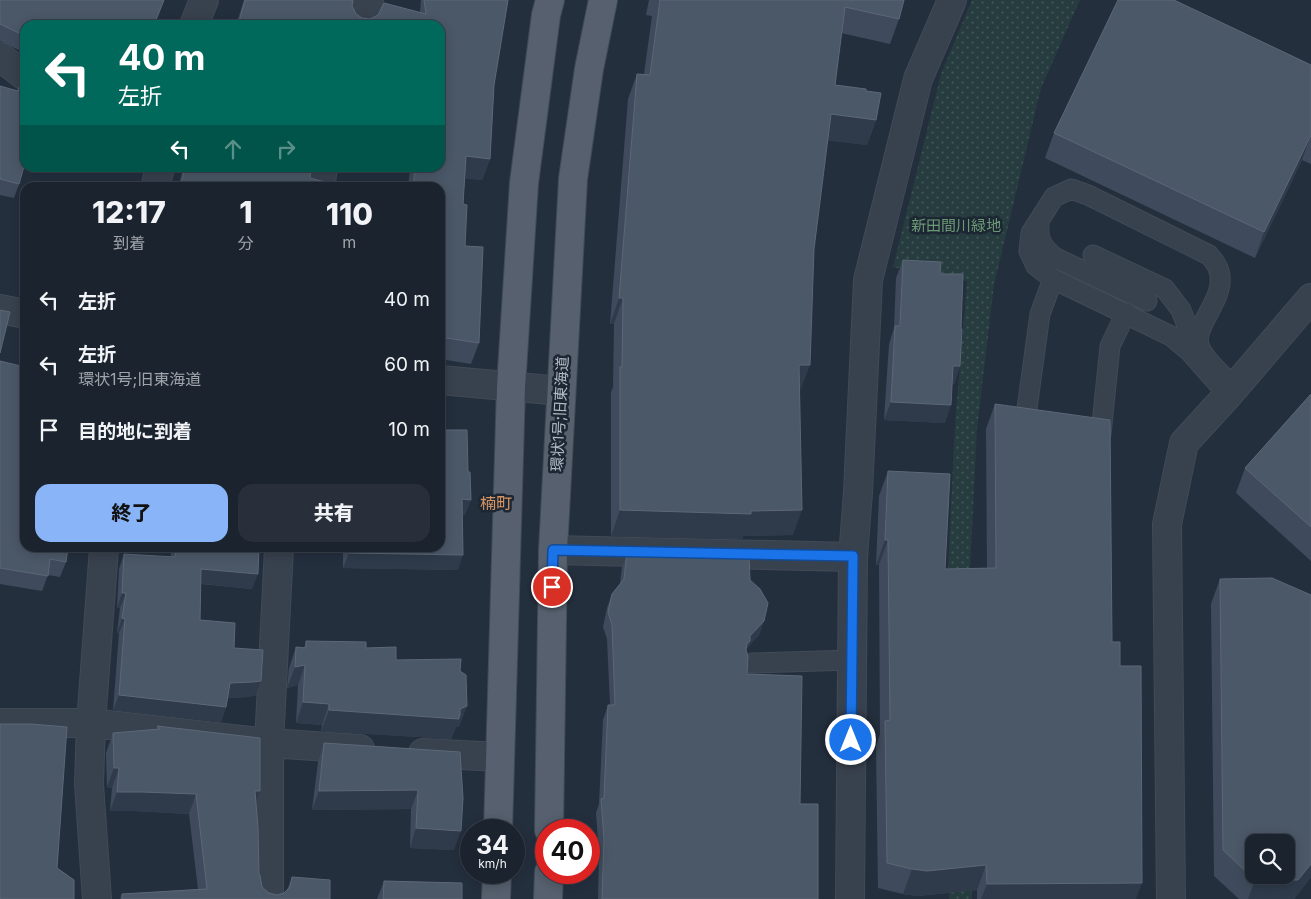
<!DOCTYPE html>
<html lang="ja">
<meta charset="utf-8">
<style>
body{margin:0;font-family:Inter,"Noto Sans JP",sans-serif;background:#282f3a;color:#f1f3f6;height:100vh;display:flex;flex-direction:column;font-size:19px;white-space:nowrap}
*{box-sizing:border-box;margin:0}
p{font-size:16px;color:#a0a4aa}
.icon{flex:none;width:28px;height:28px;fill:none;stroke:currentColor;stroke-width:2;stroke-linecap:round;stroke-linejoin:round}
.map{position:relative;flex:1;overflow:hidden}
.side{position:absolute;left:20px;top:182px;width:425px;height:370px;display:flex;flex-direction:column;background:#1b232e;border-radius:15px;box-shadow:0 2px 12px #0003,0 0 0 1px #39404a}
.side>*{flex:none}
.hud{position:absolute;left:20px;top:20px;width:425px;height:152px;border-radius:15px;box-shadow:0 2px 12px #0003,0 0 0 1px #39404a;background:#00695c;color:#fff;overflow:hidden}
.tools{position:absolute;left:1245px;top:834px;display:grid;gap:10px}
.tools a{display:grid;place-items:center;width:50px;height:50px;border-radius:10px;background:#1b232e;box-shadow:0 2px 12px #0003,0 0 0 1px #39404a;font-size:25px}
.speed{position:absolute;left:460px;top:819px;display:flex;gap:10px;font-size:25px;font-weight:700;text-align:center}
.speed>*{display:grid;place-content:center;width:65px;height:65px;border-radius:50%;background:#1b232e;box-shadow:0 2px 12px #0003,0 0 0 1px #39404a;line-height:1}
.speed small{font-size:12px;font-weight:400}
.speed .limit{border:8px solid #d22;background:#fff;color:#111}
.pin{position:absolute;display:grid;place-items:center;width:42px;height:42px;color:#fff;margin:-21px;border:2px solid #fff;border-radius:50%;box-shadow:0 1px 5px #0007}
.me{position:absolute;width:55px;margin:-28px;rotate:0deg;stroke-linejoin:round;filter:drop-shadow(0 0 4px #0008)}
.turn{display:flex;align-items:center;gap:18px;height:105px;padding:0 15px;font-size:22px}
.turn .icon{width:65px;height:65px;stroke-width:2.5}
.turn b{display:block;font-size:35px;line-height:42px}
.lanes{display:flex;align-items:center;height:48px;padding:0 15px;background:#0003;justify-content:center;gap:25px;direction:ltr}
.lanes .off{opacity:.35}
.eta{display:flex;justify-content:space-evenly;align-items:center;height:85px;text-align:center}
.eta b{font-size:30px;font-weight:800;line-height:35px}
.action{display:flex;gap:10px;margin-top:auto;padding:10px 15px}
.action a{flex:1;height:58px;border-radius:15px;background:#8ab4f8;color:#111;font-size:20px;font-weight:800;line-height:58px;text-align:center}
.action a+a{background:#282f3a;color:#f1f3f6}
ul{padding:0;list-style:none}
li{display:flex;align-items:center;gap:15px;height:65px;padding:0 15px}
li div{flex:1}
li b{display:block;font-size:19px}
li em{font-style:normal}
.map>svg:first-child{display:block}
</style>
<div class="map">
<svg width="1311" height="899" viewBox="0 0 1311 899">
<defs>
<pattern id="grass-dots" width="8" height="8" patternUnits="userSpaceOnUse" patternTransform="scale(1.25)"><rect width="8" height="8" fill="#263c3f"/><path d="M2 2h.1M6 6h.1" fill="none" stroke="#435659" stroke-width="1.8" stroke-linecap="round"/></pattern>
</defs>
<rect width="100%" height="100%" fill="#242f3e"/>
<path fill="url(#grass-dots)" d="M972,0H1080L1041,88L994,285L977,428L970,570L972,899H949L948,570L955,425L967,281L893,267L941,74Z"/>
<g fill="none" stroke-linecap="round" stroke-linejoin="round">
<g stroke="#414a57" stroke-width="21">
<path id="service" d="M1039,222C1038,240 1041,245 1054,257L1147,301
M1093,255L1165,289L1181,310L1191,336L1200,347
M1228,395L1190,352L1171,336L1053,279L1036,266L1029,251L1031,233L1054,197L1071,189L1088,195L1209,255C1212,259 1216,263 1218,268C1230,298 1190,325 1200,348C1207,363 1223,375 1234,387
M1025,423L1040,314L1053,279
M1101,434L1110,346L1126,313
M752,663L851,660"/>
</g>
<g stroke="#414a57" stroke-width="30">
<path id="minor" d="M194,25L204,0
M360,25L369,0
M0,57L25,76
M155,188L160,168
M320,188L323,168
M0,309L25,314
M440,380L561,391
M553,550L853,557
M0,723H91L269,743L360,749
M423,753L500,757
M97,899L89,784L91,723L104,548
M269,899V743L279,548
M1171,899L1167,524L1184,443L1228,395L1311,298"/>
</g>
<g stroke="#414a57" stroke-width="30">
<path id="tertiary" d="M850,899L853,557L858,492L868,280L918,79L952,0"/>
</g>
<g stroke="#414a57" stroke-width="30">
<path id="primary" d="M498,830L511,387L524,183L546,15L550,0
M549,830L553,550L573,179L589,69L603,0
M496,899L497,872
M548,899L549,872"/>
</g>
<use href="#service" stroke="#38414e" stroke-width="19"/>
<use href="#minor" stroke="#38414e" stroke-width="28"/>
<use href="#tertiary" stroke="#38414e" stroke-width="28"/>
<use href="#primary" stroke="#56606e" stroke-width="28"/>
</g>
<path fill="#3f4b5c" d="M0,0H164L154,25H25V53L0,41Z
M244,0L352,6L356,14L362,18L370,19L420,12L421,0H508L494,85L490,159L482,180L465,178L463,204L465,246L479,343L471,364L440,359V188H408L410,168H440V25H236Z
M649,0H904L899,19L890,44L841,33L835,85L866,91L876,120L867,145L827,140L814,249L800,391V390L793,535L743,536L742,539L611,536V392L613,387L614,324H610L628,99L637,74H644L652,16L646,15Z
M1311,65V164L1302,160L1255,258L1045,158L1054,133Z
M20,84L19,184L14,198L0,195V86L17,91Z
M183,168H311L310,178L325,182L362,188H178Z
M903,260L940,274L960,366L954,384H952L945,423L884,420L889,344L894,328L896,278Z
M0,361L66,562L60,577L48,575L42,591L0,584Z
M1311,394V561L1236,493L1245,468Z
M995,404L1112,642L1120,666L1136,899H977V890L918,896L903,894L878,888L876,746L880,734L879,565H876L879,496L888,471L945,569L987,568L986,429Z
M440,430L465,515H462L458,570L343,568V548H440Z
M171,548H259L252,589L201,584L200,620L234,648L261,681L256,695L248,697L228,698L226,707L221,722L113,710L119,633H117L120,608H117L119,569L124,554L171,557Z
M627,553L750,580L764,621L759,635L747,648L746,650L747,674L800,804L818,899H598L599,854L596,813L599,804L603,720L608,705H610L607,639L603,627L607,608L612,594L620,584L622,567Z
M1220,579L1311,595V877L1294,899H1239L1214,876L1211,604Z
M306,641L366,648L396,660L460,671L467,706L459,726L456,727L451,739L321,731L322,725L296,723L298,685L287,688L289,668L296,647L304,648Z
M157,726L256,802L259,875L262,887L269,893L277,895L284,893L287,890L292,877L330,899H120L122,894L198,889L189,814L135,811H110L112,788L107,787L106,753L113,733L156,729Z
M324,743L460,752L454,850L410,848L411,809L312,810L318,762Z
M384,881L462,899H377Z"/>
<path fill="#2f3b4b" d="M831,114L876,120L867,145L821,140Z
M1311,135L1302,160L1255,258L1264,232Z
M466,156L490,159L482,180L458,178Z
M619,298H623L614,324H610Z
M799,365H810L800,391L790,390Z
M953,366H960L954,384H946Z
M891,402L951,405L945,423L884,420Z
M462,499L471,500L465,515L456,514Z
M620,510L751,511L802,510L793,535L743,536L742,539L611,536Z
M885,540H888L879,565H876Z
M349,553L463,555L458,570L343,568Z
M201,569L258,574L252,589L196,583Z
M122,593H126L120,608H117Z
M122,618L125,619L119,633H117Z
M764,621L759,635L747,648L744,655L742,658L750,636Z
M305,665L298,685L287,688L295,667Z
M261,681L256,695L248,697L224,698L230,683Z
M119,695L226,707L221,722L113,710Z
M303,702L329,704L322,725L296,723Z
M467,706L459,726L456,727L451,739L321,731L329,710L460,709Z
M114,768H119L112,788L107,787Z
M418,790L411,809L312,810L319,791Z
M255,791H260L253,811Z
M117,792H142L196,794L189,814L135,811H110Z
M416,828L461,831L454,850L410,848Z
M1311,864V877L1294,899H1248L1255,880Z
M986,865L977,890L918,896L903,894L912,869Z
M1142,883L1136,899H981L987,884Z"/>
<path fill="#4b5868" stroke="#5c6777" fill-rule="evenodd" d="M0,0H164L154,25H25V36L0,24Z
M245,0H353L352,6L356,14L362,18L370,19L378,15L384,3L426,14L424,0H508L494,85L490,159L466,156L463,204L467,205L465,246L483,247L479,343L440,337V188H413L415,168H440V25H238Z
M660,0H904L899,19L845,7L835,85L866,89V91L881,93L876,120L831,114L814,249L810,365H799L802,510L751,511V514L620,510V367H622L623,298H619L637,74L650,75Z
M1118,0H1174L1311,65V135L1264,232L1054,133Z
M20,84H25V163L19,184L0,179V86L18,91Z
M185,168H311L310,178L325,182H330L362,188H180Z
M903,260L941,262L940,274H963L961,329H962L960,366H953L951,405L891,402L895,326H900Z
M0,310L10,312L0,353Z
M0,361L25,367V548H68L66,562L50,559L48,576L0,568Z
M1311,394V527L1245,468Z
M995,404L1110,420L1112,642H1120V666H1141L1142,883L987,884L986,865L927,871L912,869L887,863L885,721L890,720L888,540H885L888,471L950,474L945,569L996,568Z
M440,430H467L468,472H470L471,500L462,499L463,555L349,553V548H440Z
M176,548H259L258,574L201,569L200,620L235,623L234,648L263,650L261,681L253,682L230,683L226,707L119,695L125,619L122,618L126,593H122L124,554L175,557Z
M627,553L749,556L750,580L760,589L768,603L764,621L750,636V641L747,644L746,650L748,656L747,674L802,676L800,804H818V899H602L604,839L601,799L604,798L608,705H615L612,625L608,612L612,594L624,579Z
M1272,578L1311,595V864L1298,880H1255L1223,850L1220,579ZM1254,842H1286V875H1254Z
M306,641L366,642V648L396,647V660L461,659L460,671L466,675L467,706L460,709V716H459V719L329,710V704L303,702L305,665L295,667L296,647L306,648Z
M0,724H31L67,727L57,868L74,880V899H0Z
M157,726L260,738V791H255L258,828L259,875H260L262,887L269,893L277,895L284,893L290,887L292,877L330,880V899H122V894L207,889L196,794L142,792H117L119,768H114L113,733L160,729Z
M324,743L460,752L463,798L461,831L416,828L418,790L319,791Z
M384,881L462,883V899H383Z"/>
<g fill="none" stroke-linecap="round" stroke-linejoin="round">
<g stroke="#114b97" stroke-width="12">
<path id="route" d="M552,587L553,550L853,556L851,740"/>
</g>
<use href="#route" stroke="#1a73e8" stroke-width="9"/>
</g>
<g text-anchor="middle" stroke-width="5" stroke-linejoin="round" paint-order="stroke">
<g font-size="15" fill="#6b9a76" stroke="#1d2633">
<text x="956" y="231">新田間川緑地</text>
</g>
<g font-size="15" fill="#b4bcc9" stroke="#1d2633">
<text transform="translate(560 414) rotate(-87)" y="5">環状1号;旧東海道</text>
</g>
<g font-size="16" fill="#d59563" stroke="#1d2633">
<text x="496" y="509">楠町</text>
</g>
</g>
</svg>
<div class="tools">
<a><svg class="icon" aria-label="search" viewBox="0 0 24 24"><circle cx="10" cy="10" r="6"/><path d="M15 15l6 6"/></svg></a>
</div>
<div class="speed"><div>34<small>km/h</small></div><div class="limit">40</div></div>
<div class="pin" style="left:552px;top:587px;background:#d93025"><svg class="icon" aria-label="arrive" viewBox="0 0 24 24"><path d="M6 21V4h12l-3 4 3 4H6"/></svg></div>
<svg class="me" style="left:851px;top:740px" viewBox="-20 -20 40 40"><circle r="17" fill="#1a73e8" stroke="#fff" stroke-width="3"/><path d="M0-11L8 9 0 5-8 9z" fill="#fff"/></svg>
<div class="hud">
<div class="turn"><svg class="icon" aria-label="left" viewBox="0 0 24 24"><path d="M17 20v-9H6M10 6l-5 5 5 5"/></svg><div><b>40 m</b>左折</div></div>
<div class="lanes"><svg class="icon" aria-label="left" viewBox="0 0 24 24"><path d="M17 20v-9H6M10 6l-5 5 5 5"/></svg><svg class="icon off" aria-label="ahead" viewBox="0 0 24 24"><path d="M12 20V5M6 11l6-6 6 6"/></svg><svg class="icon off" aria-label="right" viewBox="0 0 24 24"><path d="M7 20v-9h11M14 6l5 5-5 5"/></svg></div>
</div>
<section class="side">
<div class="eta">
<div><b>12:17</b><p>到着</p></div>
<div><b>1</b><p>分</p></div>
<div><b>110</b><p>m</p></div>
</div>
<ul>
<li><svg class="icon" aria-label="left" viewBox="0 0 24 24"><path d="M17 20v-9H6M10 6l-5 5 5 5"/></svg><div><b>左折</b></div><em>40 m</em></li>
<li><svg class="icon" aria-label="left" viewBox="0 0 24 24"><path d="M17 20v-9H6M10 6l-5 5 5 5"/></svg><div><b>左折</b><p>環状1号;旧東海道</p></div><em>60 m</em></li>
<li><svg class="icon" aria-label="arrive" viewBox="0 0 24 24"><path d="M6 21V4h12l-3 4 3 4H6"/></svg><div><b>目的地に到着</b></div><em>10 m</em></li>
</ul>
<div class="action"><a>終了</a><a>共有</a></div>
</section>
</div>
